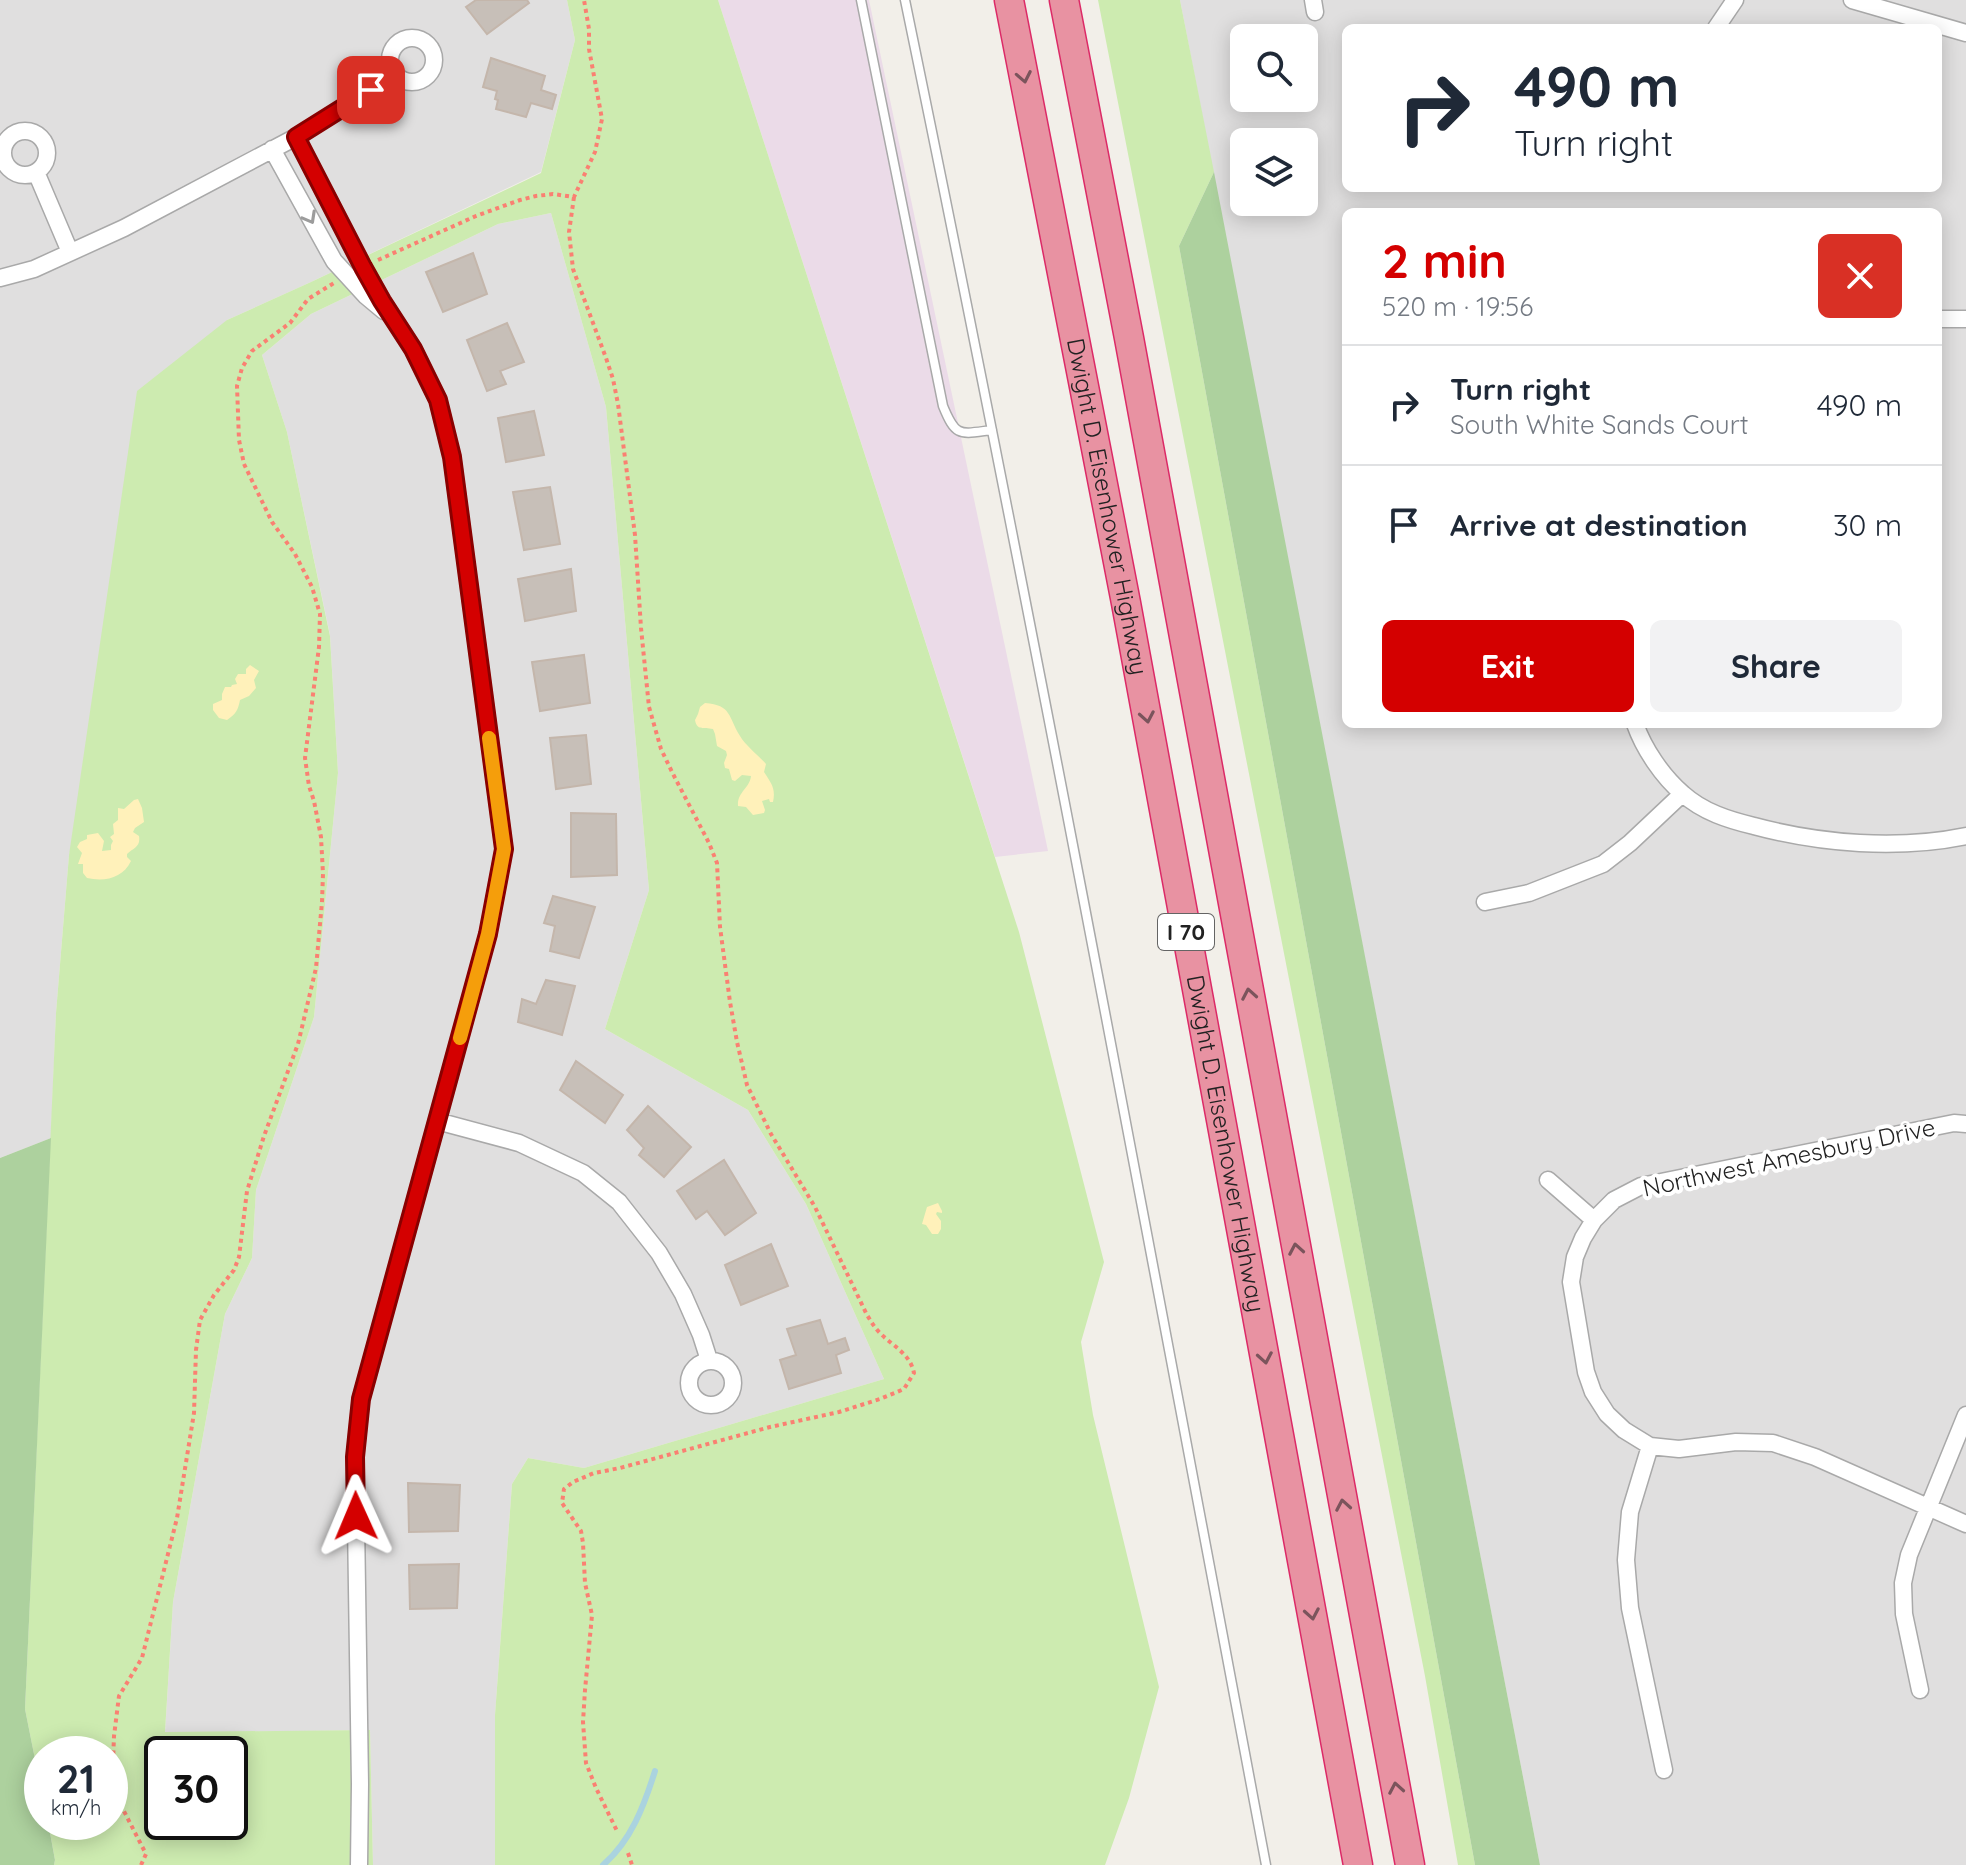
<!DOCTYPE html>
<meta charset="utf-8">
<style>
body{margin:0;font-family:Quicksand,sans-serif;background:#f2f2f3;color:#1f2937;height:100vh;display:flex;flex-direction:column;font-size:30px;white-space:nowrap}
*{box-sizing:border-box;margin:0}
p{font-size:26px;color:#747a83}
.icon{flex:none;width:44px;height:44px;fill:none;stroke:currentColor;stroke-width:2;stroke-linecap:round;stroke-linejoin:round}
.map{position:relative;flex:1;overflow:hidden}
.drawer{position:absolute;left:1342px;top:208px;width:600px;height:520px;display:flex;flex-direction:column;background:#fff;border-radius:12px;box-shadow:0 4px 20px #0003}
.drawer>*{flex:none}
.guide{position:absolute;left:1342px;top:24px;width:600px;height:168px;border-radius:12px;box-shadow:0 4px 20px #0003;background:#fff;color:#1f2937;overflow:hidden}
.buttons{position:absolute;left:1230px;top:24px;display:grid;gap:16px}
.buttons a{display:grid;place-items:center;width:88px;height:88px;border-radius:12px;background:#fff;box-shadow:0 4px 20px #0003;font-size:40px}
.speed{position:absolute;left:24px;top:1736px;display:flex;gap:16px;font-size:40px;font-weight:700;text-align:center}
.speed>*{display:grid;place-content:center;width:104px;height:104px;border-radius:50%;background:#fff;box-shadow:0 4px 20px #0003;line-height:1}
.speed small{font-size:20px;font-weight:400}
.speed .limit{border:4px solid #111;border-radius:12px;background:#fff;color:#111}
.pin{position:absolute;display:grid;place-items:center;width:68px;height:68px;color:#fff;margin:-34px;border-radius:16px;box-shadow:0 4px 12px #0006}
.me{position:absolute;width:88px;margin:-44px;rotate:359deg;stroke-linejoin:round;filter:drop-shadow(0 0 6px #0008)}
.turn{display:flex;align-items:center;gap:28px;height:168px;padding:0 40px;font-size:36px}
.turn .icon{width:104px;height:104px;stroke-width:2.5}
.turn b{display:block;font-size:56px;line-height:68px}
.round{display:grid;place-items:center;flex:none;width:84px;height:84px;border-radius:12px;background:#f2f2f3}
.head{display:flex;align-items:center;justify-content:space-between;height:136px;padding:0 40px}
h1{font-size:48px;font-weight:700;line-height:60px;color:#d40000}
.primary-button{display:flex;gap:16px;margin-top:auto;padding:16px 40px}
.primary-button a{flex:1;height:92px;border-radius:12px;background:#d40000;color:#fff;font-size:32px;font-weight:700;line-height:92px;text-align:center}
.primary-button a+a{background:#f2f2f3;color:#1f2937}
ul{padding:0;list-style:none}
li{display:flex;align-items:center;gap:24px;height:120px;padding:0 40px;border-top:2px solid #e0e1e3}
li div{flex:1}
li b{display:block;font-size:30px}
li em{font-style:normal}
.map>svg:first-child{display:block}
</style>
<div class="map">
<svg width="1966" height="1865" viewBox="0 0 1966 1865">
<rect width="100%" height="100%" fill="#f2efe9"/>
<path fill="#e0dfdf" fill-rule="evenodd" d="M0,0H567L575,40L541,172L311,282L227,320L69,855L56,1013L51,1138L0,1158Z
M1180,0H1966V1865H1540ZM1346,28H1938V188H1346ZM1244,38H1304V98H1244ZM1244,142H1304V202H1244ZM1346,212H1938V724H1346Z
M551,213L606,407L649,890L605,1029L748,1110L806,1204L884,1379L584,1468L528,1458L512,1484L495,1715V1865H373L370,1730L165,1733L173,1602L225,1314L252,1258L256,1190L314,1017L338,773L330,635L287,432L262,355L311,314L498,224Z"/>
<path fill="#ebdbe8" d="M718,0H869L1048,851L995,857Z"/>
<path fill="#cdebb0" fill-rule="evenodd" d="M567,0H718L1019,932L1104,1262L1081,1342L1093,1415L1159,1687L1129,1798L1105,1865H495V1715L512,1484L528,1458L584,1468L884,1379L806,1204L748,1110L605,1029L649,890L606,407L551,213L498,224L311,314L262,355L287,432L330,636L338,773L314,1017L256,1190L252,1258L225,1314L173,1602L165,1732L370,1730L373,1865H54L55,1860L48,1822H110V1754H42V1794L25,1709L56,1013L69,855L137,391L227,320L311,282L541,173L575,40ZM162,1754H230V1822H162Z
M1098,0H1180L1214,172L1179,246L1475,1865H1458L1425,1676Z"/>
<path fill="#add19e" d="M1214,172L1540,1865H1475L1179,246Z
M51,1138L25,1709L42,1794V1822H48L55,1860L54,1865H0V1158Z"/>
<path fill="#fff1ba" d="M250,665L259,671L254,680L256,688L249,696L240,700C238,710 236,714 227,720L219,718L213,710V704L222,700V694L225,687H231L232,685L237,684L235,679L238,674H246V669Z
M705,703C732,705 728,717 740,736C746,746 757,754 766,764L764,772C771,783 776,788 773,802H770L769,799L762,801L765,810L764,813L753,815L746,807L738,806C737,792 750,788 751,776L742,775L735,781L732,780L729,769L725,768L724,763L727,755L726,751L717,746L715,734L713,729C703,727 697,731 695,720L698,714L700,707Z
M138,799L142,808L144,822L135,828L133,832L139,836C141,847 133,848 127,854V857L131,861C123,878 105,882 87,878L83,873V864H78L82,853L77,847L80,842L87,839V835L98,833L104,841L102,851L111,850V845L113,841L110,837L114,834L113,824L118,820V808L124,809L134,800Z
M938,1203L942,1211V1213L937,1212L936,1214L941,1221V1229L938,1234H932L926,1225L922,1224L927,1207Z"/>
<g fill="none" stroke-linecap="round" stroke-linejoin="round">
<path stroke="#aad3df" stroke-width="6" d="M603,1865C631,1841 644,1806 655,1771"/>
</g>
<path fill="#c7bfb8" stroke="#c4b6ab" stroke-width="2" d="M476,0H527L529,3L487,34L466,7Z
M491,58L545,76L541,90L556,95L552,109L531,103L526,117L496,109L498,100L495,99L497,91L483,87Z
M473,253L487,294L443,312L426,272Z
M507,323L524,362L500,371L506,384L487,391L467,340Z
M534,411L544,455L506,462L498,418Z
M550,487L560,544L524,550L513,492Z
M571,569L576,611L525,621L518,579Z
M584,655L590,703L540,711L532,662Z
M586,735L591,784L556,789L550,738Z
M571,813L616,814L617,875L571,877Z
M553,896L595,907L579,958L550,951L555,926L544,923Z
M546,980L575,986L562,1035L518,1022L522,999L536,1004Z
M576,1061L623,1095L605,1123L560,1090Z
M648,1106L691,1147L664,1177L639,1155L644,1148L627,1130Z
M724,1160L756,1213L725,1235L707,1211L696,1219L677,1191Z
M771,1244L788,1286L741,1305L725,1265Z
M820,1320L828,1344L845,1338L849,1350L836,1355L841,1373L789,1389L780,1360L796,1355L787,1329Z
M408,1483L460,1485L458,1531L409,1532Z
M459,1564L457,1608L410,1609L409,1565Z"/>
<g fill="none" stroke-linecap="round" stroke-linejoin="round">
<g stroke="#a9a9a9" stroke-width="11">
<path id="lane" d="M861,0L943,406C956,438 960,434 992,430
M905,0C1033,620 1149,1243 1266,1865"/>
</g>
<g stroke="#a9a9a9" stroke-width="19">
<path id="street" d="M1313,0L1315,12
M1852,0L1966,33
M1716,28L1735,0
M390 60a22 22 0 1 1 44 0a22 22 0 1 1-44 0Z
M3 153a22 22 0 1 1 44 0a22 22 0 1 1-44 0Z
M296,137L363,267L382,301L413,349L438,400L452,457L504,849L488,934L361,1399L355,1457L360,1784L359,1865
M272,149L334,261L366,296L384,311
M36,172L70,252
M0,278L34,269L124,228L296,137L395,75
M1938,319H1966
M1635,724C1644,749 1662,776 1683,794C1703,812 1729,820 1754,826C1821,844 1898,850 1966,836
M1485,902L1529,893L1603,864L1630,843L1682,794
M437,1121L519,1143L583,1173L619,1202L659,1253L683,1294L701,1335L709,1360
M1966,1124L1954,1123L1641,1186L1614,1200L1594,1220L1583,1238L1575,1257L1571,1282L1586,1372L1593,1392L1607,1414L1624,1430L1650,1446L1679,1449L1736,1442L1773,1443L1815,1457L1966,1524
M1548,1180L1594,1220
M689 1383a22 22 0 1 1 44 0a22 22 0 1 1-44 0Z
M1650,1446L1630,1512L1626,1560L1630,1608L1664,1770
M1920,1690L1904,1614L1903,1583L1909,1555L1966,1415"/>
</g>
<g stroke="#dc2a67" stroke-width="31">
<g id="highway">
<path id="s1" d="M1009,0L1126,603L1358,1865"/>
<path d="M1064,0L1129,338L1410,1865"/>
</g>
</g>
<path stroke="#fa8072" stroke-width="4" stroke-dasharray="4 4" stroke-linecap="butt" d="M574,197L569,232L573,269L606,358L613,379L618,404L635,535L641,628L649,707L661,749L673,774L709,843L717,863L720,927L730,1002L737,1042L747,1085L771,1134L815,1207L867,1315C871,1321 874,1327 879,1332C892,1346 910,1353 914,1373L904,1389L880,1399L839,1412L770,1427L620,1468L594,1473L573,1482L564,1489L562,1503L581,1531L583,1543L585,1583L592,1615L585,1690L583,1722L586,1763L596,1788L618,1833
M378,260L476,216L520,200L536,196L553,194L574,197L595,152L602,119L589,49V29L584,0
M628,1853L632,1865
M141,1865L146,1854L112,1788L114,1736L119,1696L142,1658L177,1518L194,1413L196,1350L200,1320L214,1295L234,1270L239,1257L247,1191L264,1136L298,1044L316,968L322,902L323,874L321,837L314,801L309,786L305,758L319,647L320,614L312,587L295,554L272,522L244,464L239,440L237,386L242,368L252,351L290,323L308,299L334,283"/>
<use href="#lane" stroke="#fff" stroke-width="8"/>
<use href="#street" stroke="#fff" stroke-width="16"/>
<use href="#highway" stroke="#e892a2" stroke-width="28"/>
</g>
<defs><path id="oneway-chevron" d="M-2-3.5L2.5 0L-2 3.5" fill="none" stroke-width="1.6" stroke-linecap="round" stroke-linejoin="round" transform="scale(2)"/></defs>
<g stroke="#7b545c">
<use href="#oneway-chevron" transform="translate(1024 77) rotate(79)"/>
<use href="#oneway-chevron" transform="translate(1147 717) rotate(80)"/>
<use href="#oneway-chevron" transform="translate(1249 994) rotate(-100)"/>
<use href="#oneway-chevron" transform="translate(1296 1249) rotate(-100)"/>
<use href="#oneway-chevron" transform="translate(1265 1358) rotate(80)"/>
<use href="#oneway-chevron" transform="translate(1343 1505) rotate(-100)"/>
<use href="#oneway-chevron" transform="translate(1312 1614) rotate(80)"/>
<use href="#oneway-chevron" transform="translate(1396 1788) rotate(-100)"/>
</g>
<use stroke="#9c9c9c" href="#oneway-chevron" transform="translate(310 218) rotate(61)"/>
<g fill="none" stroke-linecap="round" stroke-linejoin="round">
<g stroke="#8a0000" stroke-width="20">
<path id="route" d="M356,1516L355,1457L361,1399L488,934L504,849L452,457L438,400L413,349L382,301L363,267L296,137L371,90"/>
</g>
<use href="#route" stroke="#d40000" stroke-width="14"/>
<path stroke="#f59e0b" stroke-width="14" d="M460,1038L488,934L504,849L489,738"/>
</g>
<g text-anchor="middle" stroke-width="8" stroke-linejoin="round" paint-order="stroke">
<rect fill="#fff" stroke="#646464" stroke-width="2" x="1158" y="914" width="56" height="36" rx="6"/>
<g font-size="22" font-weight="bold" fill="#222">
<text x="1186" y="940">I 70</text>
</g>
<g font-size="24" fill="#222" stroke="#fff">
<text dy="8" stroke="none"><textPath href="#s1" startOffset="516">Dwight D. Eisenhower Highway</textPath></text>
<text dy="8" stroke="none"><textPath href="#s1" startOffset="1164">Dwight D. Eisenhower Highway</textPath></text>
<text transform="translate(1789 1158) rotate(-12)" y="8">Northwest Amesbury Drive</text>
</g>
</g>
</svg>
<div class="buttons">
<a><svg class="icon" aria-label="search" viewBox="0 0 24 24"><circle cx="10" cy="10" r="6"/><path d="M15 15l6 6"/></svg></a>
<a><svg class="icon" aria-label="layers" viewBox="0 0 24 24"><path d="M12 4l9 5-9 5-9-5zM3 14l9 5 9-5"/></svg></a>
</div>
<div class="speed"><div>21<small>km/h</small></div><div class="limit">30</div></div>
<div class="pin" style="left:371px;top:90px;background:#d93025"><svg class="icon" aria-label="arrive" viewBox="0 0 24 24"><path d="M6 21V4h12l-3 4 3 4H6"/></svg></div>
<svg class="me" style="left:356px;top:1516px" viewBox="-20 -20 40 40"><path d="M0-17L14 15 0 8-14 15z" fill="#d40000" stroke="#fff" stroke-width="4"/></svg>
<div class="guide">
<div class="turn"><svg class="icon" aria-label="right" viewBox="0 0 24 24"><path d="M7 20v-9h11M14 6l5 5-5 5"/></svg><div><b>490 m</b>Turn right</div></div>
</div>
<section class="drawer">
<div class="head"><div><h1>2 min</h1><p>520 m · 19:56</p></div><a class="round" style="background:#d93025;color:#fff"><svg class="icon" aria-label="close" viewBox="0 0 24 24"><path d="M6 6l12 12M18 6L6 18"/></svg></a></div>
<ul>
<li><svg class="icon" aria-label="right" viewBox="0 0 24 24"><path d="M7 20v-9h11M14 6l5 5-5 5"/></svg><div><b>Turn right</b><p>South White Sands Court</p></div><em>490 m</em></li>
<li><svg class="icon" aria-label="arrive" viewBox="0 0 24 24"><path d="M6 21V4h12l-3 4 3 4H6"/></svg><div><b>Arrive at destination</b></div><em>30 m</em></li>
</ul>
<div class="primary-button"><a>Exit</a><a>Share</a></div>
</section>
</div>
